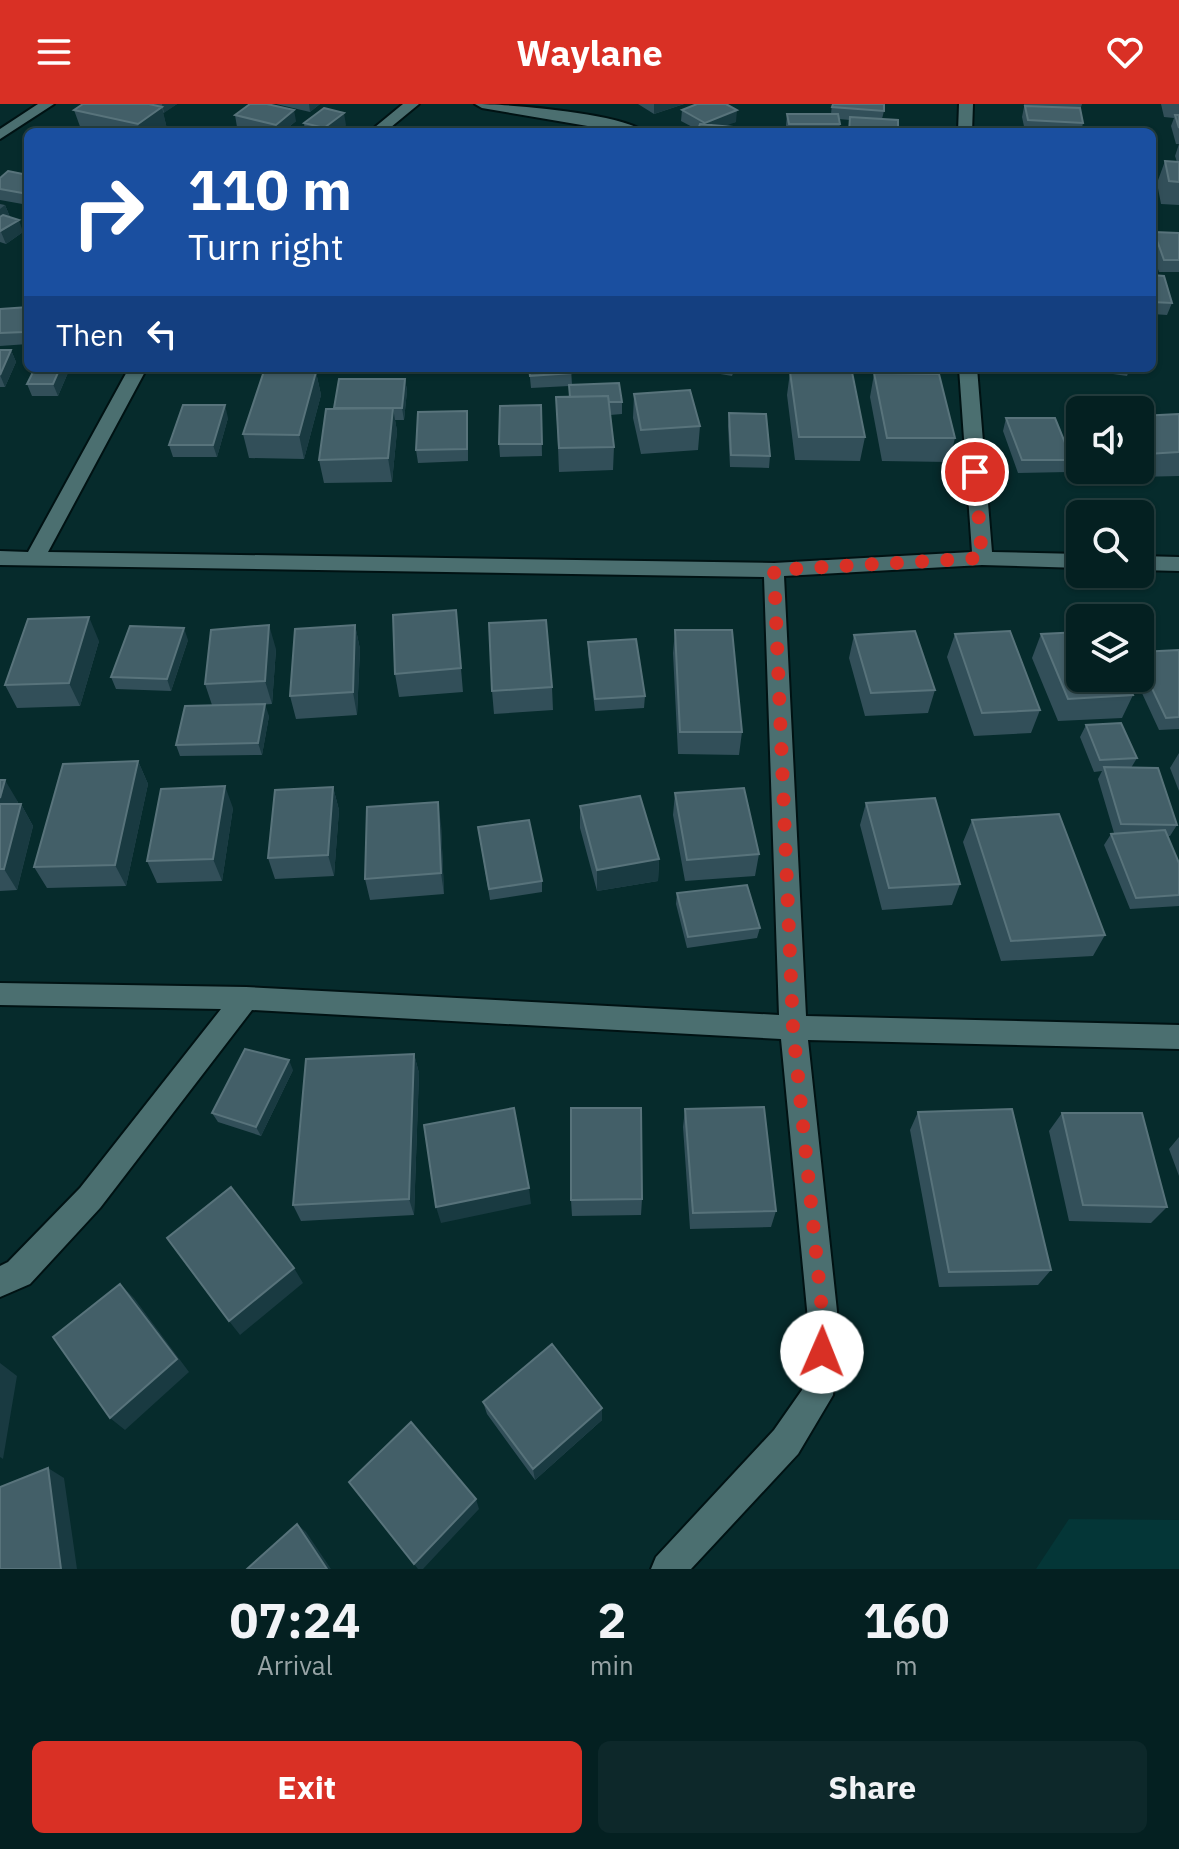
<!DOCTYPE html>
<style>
body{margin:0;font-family:"IBM Plex Sans",sans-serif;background:#0d282a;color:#f1f3f6;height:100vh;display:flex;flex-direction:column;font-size:30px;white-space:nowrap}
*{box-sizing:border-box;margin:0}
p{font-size:26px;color:#97a3a5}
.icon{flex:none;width:44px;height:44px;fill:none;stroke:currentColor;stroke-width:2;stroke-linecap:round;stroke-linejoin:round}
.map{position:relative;height:1465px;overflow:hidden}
.sheet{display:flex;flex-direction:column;background:#042021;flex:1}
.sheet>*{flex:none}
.banner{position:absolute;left:24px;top:24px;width:1132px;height:244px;border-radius:12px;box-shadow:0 2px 6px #0004,0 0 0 2px #253e3f;background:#1a4fa0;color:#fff;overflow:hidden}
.fabs{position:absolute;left:1066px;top:292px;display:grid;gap:16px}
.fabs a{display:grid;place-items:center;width:88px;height:88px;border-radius:12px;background:#042021;box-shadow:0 2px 6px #0004,0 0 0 2px #253e3f;font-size:40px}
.pin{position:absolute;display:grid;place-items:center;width:68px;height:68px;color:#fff;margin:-34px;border:4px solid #fff;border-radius:50%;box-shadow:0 2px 8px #0007}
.me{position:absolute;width:88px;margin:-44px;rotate:1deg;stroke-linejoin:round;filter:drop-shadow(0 0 6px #0008)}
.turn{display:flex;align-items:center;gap:28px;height:168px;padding:0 32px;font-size:36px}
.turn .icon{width:104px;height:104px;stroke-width:2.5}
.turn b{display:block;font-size:56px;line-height:68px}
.then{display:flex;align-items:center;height:76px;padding:0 32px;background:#0003;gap:16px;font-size:30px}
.eta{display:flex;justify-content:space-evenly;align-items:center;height:136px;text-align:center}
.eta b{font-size:48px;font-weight:700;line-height:56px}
.primary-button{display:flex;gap:16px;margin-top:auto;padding:16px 32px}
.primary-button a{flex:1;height:92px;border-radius:12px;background:#d93025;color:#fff;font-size:32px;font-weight:700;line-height:92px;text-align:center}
.primary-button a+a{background:#0d282a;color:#f1f3f6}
header{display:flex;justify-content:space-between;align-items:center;height:104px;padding:0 32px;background:#d93025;color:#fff;font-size:36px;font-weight:700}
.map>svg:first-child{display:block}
</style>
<header><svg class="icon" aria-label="menu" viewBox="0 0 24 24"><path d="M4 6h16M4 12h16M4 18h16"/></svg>Waylane<svg class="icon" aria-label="heart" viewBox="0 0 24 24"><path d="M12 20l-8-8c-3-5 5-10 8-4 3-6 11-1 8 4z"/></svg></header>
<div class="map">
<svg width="1179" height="1465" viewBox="0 0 1179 1465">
<rect width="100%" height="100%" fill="#062b2c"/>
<path fill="#043637" d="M1069,1415L1179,1416V1465H1036Z"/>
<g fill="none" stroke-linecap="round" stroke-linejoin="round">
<g stroke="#001213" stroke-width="4">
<path id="street" d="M38,0H54L0,35V25Z
M403,0H419L385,28H369Z
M475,0C508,0 621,9 645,28H623L482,4Z
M959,0H973L972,28H958Z
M129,264H147L48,448L774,459L972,448L959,264H977L992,448L1080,450V464L982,461L784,472L806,912L1179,921V945L808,936L839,1226L833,1291L798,1350L691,1465H651L656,1453L774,1326L802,1286L809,1226L781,935L252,906L100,1104L30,1180L0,1193V1162L8,1158L80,1084L221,905L0,901V879L246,883L779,911L764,473L0,461V447L28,448Z
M1140,452L1179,453V467L1140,466Z"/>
</g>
<use href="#street" fill="#4b6f70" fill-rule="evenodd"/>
</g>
<path fill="#324f59" d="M83,0H177L163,9L167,25L163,28H82L74,6Z
M276,0H320L310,8Z
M638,0H684L654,10Z
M832,0L884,7L882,15L898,28H848L850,16L839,15L840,20L839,28H787L786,21L787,10H831Z
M1024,0H1082L1080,6L1083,19L1081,28L1025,27L1022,13L1024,3Z
M1161,0H1179V40H1176L1171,22L1174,14L1164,13Z
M682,6L736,18L698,26L681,17Z
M235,11L296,17L283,28H260L237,23Z
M304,19L346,21L336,28H305Z
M1179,40V101L1161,100L1157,79L1165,57L1177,58L1175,52Z
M28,71V101L0,96V74Z
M0,100L5,101L10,113L23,128L6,140L0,138Z
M1154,128L1179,129V168H1159L1152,147V133Z
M28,163V184L22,169Z
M1152,171L1172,199L1167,211L1152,210Z
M28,203V240L0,242V205Z
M0,246H11L16,258L5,283H0Z
M35,264H70L58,292H32L27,280Z
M228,264H312L310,268H316L321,291L304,355L249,354L243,330L263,270L229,268Z
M529,264H571L572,281L622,298V310L610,311L614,343L613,366L559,368L556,293H569V282L531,284Z
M697,264H735L732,272L697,266Z
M816,264H878L877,269L955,334L949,358L882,357L870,293L874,270Z
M1071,264H1130L1127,272Z
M790,268L865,333L860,357L795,356L787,291Z
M405,275L407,287L404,316H395L397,327L392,378L324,379L319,356L334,305Z
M634,290L700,322L698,346L641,350L633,314Z
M541,301L542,352L500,353L499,340Z
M729,309L770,352L769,364L730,363L728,322Z
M1179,310V372L1137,373L1133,366H1140V312Z
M228,314L217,353H173L169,341Z
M1006,314L1072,356L1068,368L1018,369L1003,327Z
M468,319V357L418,359L416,346Z
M355,521L360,545L357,611L296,615L290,592Z
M675,526L742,628L739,651L678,650L673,549Z
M458,529L463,588L399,593L395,570Z
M955,530L1040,606L1031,629L974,632L947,553Z
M1041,530L1133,591L1122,614L1058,617L1032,554Z
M854,531L935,586L928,609L865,612L849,554Z
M188,536L171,587L116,585L111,573Z
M99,537L80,602L17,604L5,581Z
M588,538L645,592L644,604L595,607L588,550Z
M276,545L272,600L257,601L269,612L262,651L180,652L176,641L212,601L205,580Z
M1179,546V625L1159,626L1135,574H1140V559Z
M552,583L553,606L494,610L492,587Z
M1086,621L1137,654L1131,664L1177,721L1170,732H1167L1179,759V802L1130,805L1104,741L1111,730L1114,729L1098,675L1102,667L1094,668L1080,633Z
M1179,649V687L1170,664Z
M138,657L148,680L126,782L47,784L34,763Z
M0,676L18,698V700H21L33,722L17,786L0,787Z
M333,683L339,706L334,772L275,775L268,754Z
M675,689L759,750L755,772L685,777L673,711Z
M866,699L960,780L952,801L882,806L860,721Z
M580,702L659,755L658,777L597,787L580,724Z
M233,704L222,777L157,779L147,757Z
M972,716L1105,831L1093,852L1001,857L963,738Z
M441,720L444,790L370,796L365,775Z
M478,723L542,777V788L490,796Z
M677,789L760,824L757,834L687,844L676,800Z
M414,950L419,969L414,1111L301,1117L293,1101Z
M293,966L261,1032L218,1018L212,1009Z
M685,1005L776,1107L771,1123L690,1125L683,1023Z
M918,1008L1051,1166L1038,1181L939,1183L910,1026Z
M1062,1009L1167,1103L1151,1119L1069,1117L1049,1027Z
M1179,1033V1072L1169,1045Z
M642,1095L641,1111L572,1112L571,1096Z
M483,1298L602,1304V1316L535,1376L487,1310Z"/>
<path fill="#193a41" d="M162,0H177L164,9Z
M309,0H320L310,8Z
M654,0H684L654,10Z
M162,3L167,25L163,28H140L138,20Z
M294,6L296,17L283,28H277L276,21Z
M737,6L736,18L709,28H704L705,19Z
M344,9L346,21L336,28H325L324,24Z
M5,101L10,113L0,120V105Z
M19,116L23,128L6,140L1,128Z
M28,214V238L24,228Z
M11,246L16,258L5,283L0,271Z
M60,264H70L58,292L53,280Z
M316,268L321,291L304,355L299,331Z
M405,275L407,287L404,316L402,304Z
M225,301L228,314L217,353L213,341Z
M393,304L397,327L392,378L388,354Z
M89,513L99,537L80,602L69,579Z
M269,521L276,545L272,600L265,577Z
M355,521L360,545L357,611L353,588Z
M184,524L188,536L171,587L167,575Z
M265,600L269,612L262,651L258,639Z
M138,657L148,680L126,782L115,761Z
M5,676L18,698L11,722L0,703V694Z
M225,682L233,704L222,777L213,755Z
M333,683L339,706L334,772L328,751Z
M438,698L441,720L444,790L441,769Z
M21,700L33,722L17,786L4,765Z
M659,755L658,777L597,787V766Z
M414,950L419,969L414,1111L409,1095Z
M289,956L293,966L261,1032L256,1023Z
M529,1084L531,1100L441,1119L436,1103Z
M294,1164L303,1179L240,1231L229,1217Z
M120,1180L134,1194L189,1268L125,1326L110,1314Z
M0,1259L17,1272L3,1355L0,1353Z
M602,1304V1316L535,1376L533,1365Z
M48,1364L64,1374L77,1465H61Z
M476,1395L479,1405L423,1465H418L414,1460Z
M297,1420L306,1428L331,1465H327Z"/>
<path fill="#435f68" stroke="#58737b" stroke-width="2" d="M83,0H149L162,3L138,20L74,6Z
M250,0H267L294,6L276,21L235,11Z
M697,0H726L737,6L705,19L682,6Z
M833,0H884V7L832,3Z
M1025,2L1080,4L1083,19L1028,16Z
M324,4L344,9L324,24L304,19Z
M787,10H838L840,20H789Z
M1175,11H1179V24Z
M850,13L898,16V28H849Z
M700,20L766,26V28H697Z
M1165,57L1179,58V78L1169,77Z
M8,67L28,71V90L0,85V74Z
M3,111L19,116L0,127V113Z
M1154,128L1179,129V156H1164Z
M1152,171L1164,172L1172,199L1152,198Z
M28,203V214L24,228L0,229V205Z
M0,246H11L0,271Z
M35,264H60L53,280H27Z
M529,264H571L572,269L530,272Z
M264,267L316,268L299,331L243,330Z
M790,268H852L865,333H799Z
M874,269L939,270L955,334H887Z
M339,275H405L402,304H334Z
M619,279L622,298H609L608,292L570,293L569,281Z
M690,286L700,322L641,326L634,290Z
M608,292L614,343L559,344L556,293Z
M183,301H225L213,341H169Z
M541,301L542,340H499L500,302Z
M393,304L388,354L319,356L326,305Z
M467,307V345L416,346L418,308Z
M729,309L766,310L770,352L731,351Z
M1179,310V348L1147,350L1140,337V312Z
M1006,314H1055L1072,356H1022Z
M456,506L461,564L395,570L393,511Z
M89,513L69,579L5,581L28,515Z
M546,516L552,583L492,587L489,519Z
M269,521L265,577L205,580L211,526Z
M355,521L353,588L290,592L295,525Z
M130,522L184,524L167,575L111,573Z
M675,526H732L742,628H680Z
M915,527L935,586L871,589L854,531Z
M1010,527L1040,606L982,609L955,530Z
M1080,528V574H1125L1133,591L1068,595L1041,530Z
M636,535L645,592L595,595L588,538Z
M1179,546V613L1166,614L1140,559V548Z
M265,600L258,639L176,641L185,602Z
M1121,619L1137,654L1100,656L1086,621Z
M138,657L115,761L34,763L63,660Z
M1104,663L1158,664L1177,721L1121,720Z
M0,676H5L0,694Z
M225,682L213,755L147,757L161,685Z
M333,683L328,751L268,754L275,686Z
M744,684L759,750L687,756L675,689Z
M640,692L659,755L597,766L580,702Z
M935,694L960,780L889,784L866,699Z
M438,698L441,769L365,775L367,703Z
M0,700H21L4,765H0Z
M1059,710L1105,831L1011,837L972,716Z
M529,716L542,777L489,785L478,723Z
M1165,726L1179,759V791L1136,794L1111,730Z
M747,781L760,824L688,833L677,789Z
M245,945L289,956L256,1023L212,1009Z
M414,950L409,1095L293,1101L306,955Z
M764,1003L776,1107L693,1109L685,1005Z
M514,1004L529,1084L436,1103L424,1021Z
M571,1004H641L642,1095L571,1096Z
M1012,1005L1051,1166L949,1168L918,1008Z
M1062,1009H1142L1167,1103L1083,1101Z
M231,1083L294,1164L229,1217L167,1134Z
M120,1180L177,1255L110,1314L53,1233Z
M552,1240L602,1304L533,1365L483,1298Z
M411,1318L476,1395L414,1460L349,1378Z
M48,1364L61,1465H0V1383Z
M297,1420L327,1465H247Z"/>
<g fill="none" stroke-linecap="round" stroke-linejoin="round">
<path stroke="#d93025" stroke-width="14" stroke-dasharray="0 25.2" d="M822,1248L824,1226L793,924L774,466L982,454L975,368"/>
</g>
</svg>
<div class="fabs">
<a><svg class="icon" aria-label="sound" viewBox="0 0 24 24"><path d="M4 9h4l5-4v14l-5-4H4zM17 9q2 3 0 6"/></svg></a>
<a><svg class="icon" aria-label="search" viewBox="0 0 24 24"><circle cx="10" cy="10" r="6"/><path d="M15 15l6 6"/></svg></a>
<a><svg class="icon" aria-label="layers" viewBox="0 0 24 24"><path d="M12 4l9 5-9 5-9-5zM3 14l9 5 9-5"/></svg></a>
</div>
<div class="pin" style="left:975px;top:368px;background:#d93025"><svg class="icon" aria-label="arrive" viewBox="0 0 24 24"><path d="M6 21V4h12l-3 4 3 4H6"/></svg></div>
<svg class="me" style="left:822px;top:1248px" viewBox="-20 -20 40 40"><circle r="19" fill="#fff"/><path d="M0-13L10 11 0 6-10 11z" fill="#d93025"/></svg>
<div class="banner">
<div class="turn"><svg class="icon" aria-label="right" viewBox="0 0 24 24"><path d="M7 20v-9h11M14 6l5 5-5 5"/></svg><div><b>110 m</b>Turn right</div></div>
<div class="then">Then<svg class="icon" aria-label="left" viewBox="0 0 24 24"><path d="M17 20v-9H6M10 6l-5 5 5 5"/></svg></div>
</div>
</div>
<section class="sheet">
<div class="eta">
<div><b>07:24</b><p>Arrival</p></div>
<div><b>2</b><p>min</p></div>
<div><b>160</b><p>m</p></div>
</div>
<div class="primary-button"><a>Exit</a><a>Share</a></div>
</section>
